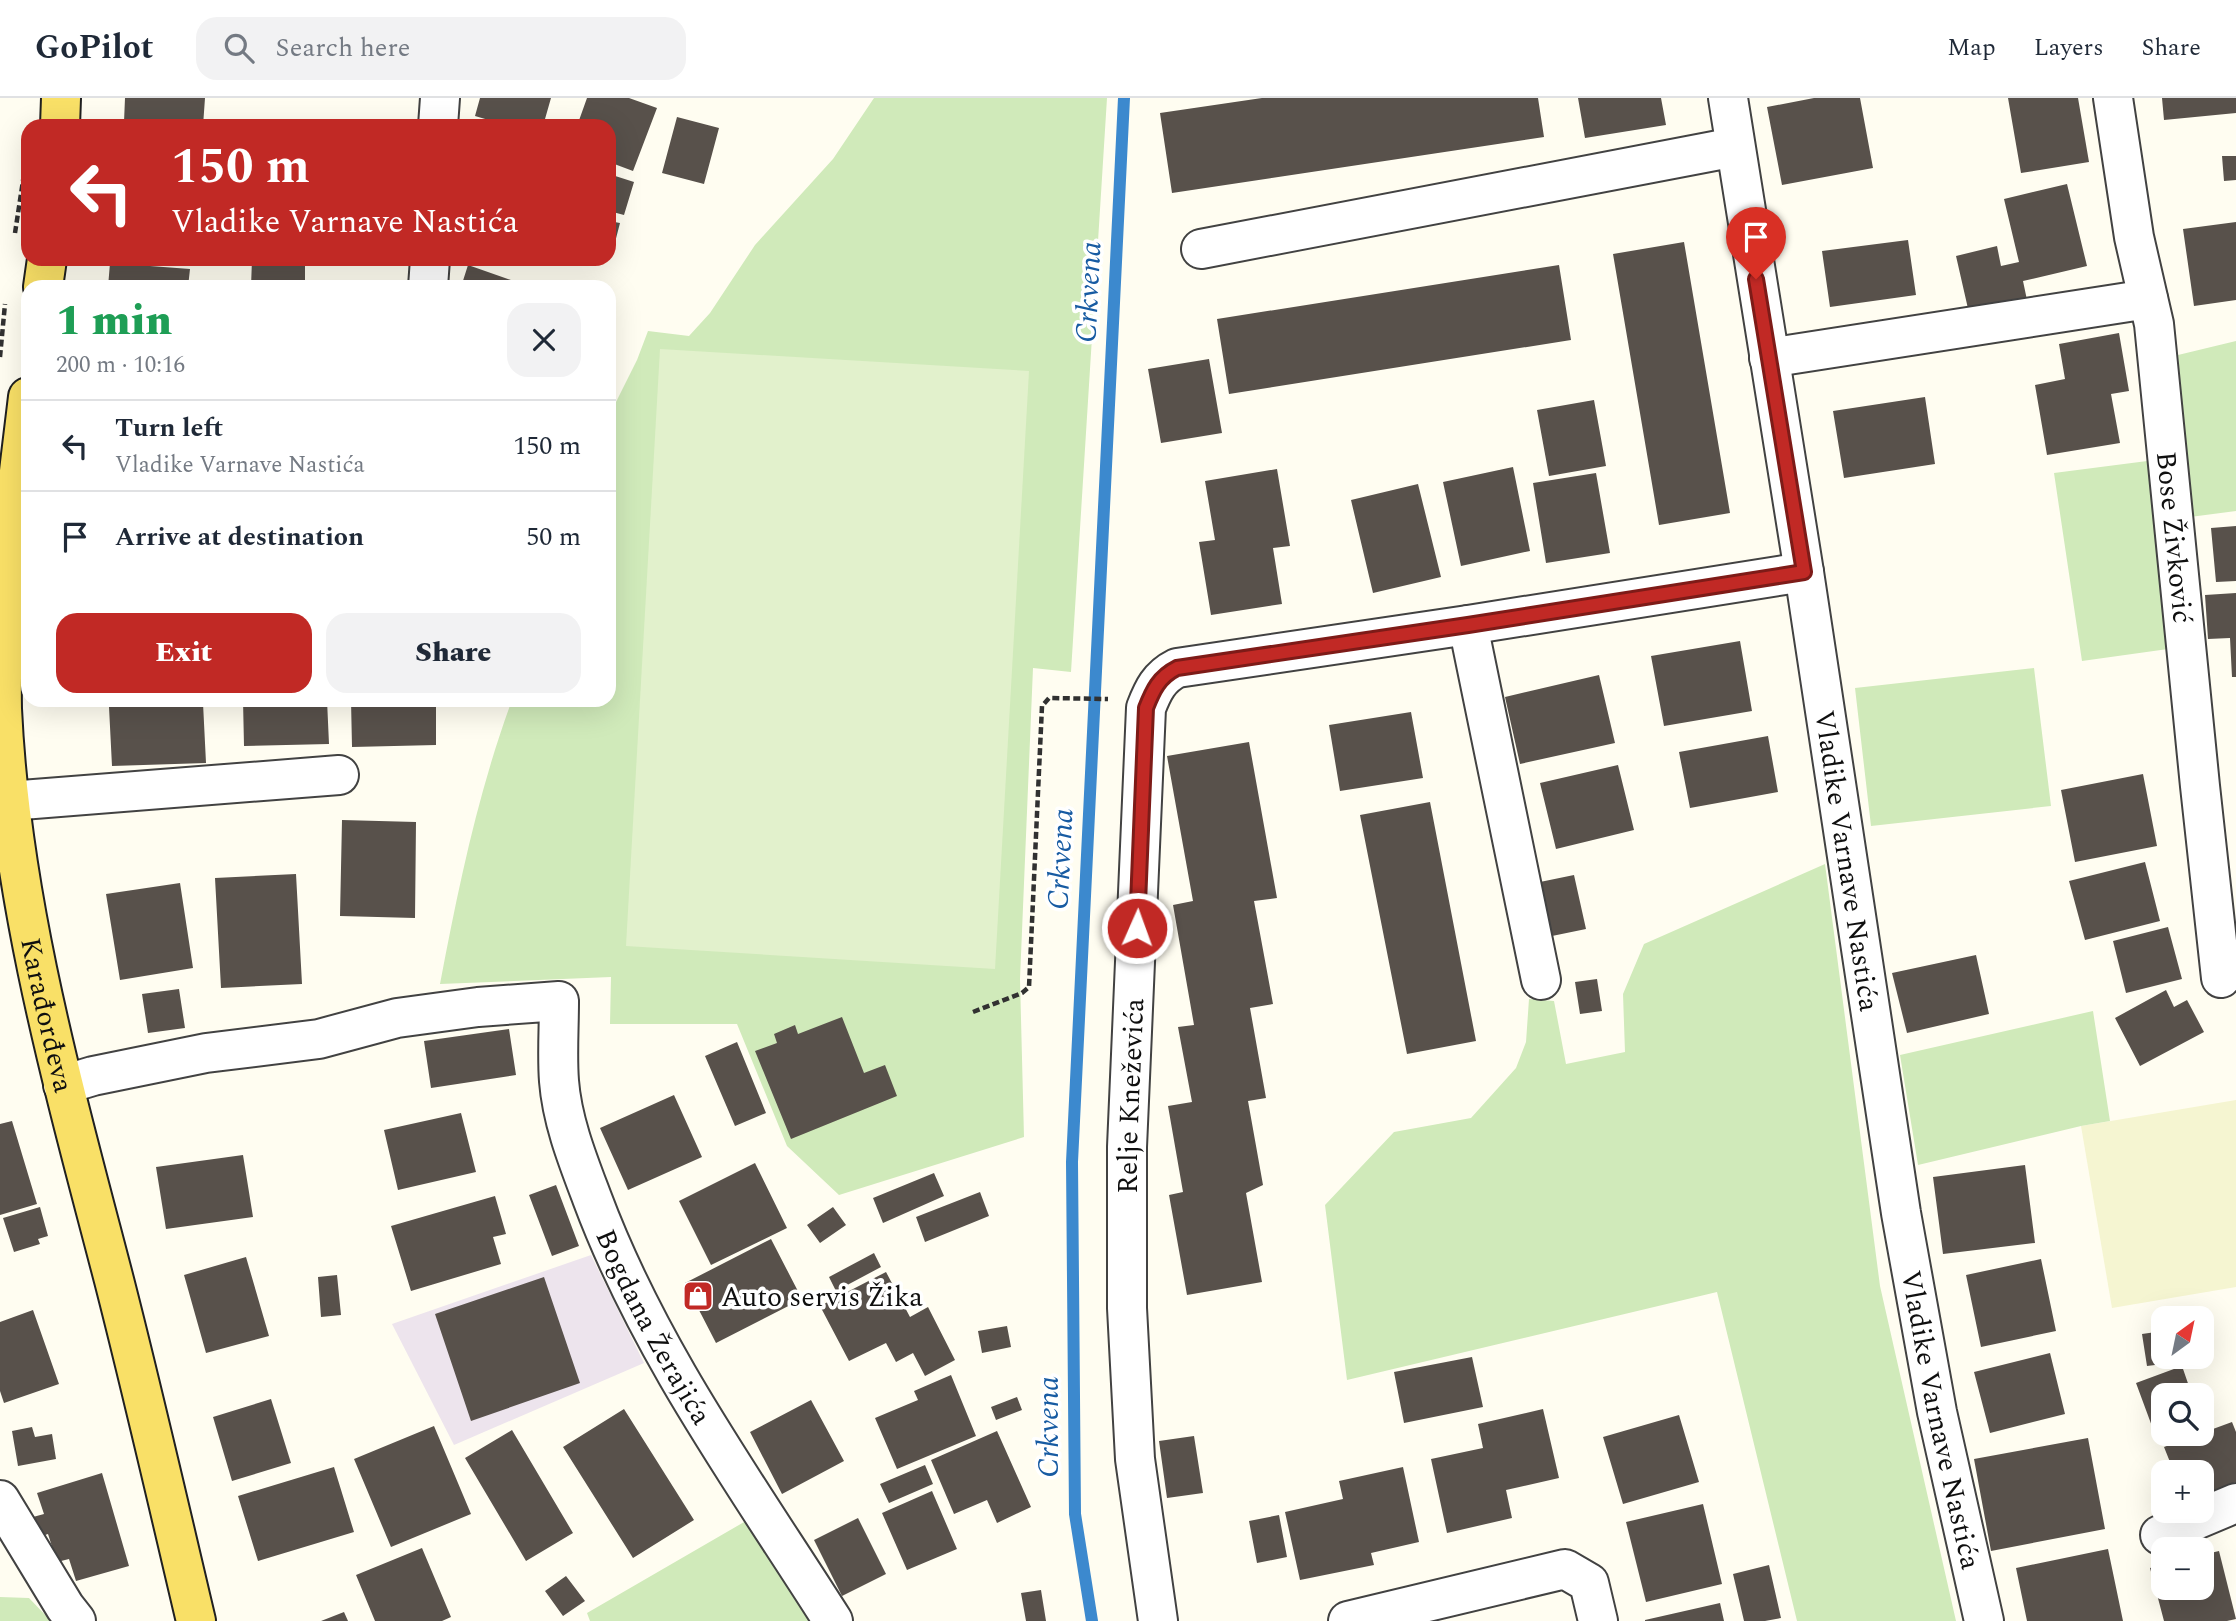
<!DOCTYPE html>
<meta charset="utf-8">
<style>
body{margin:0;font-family:Spectral,serif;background:#f2f2f3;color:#1f2937;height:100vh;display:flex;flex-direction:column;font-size:26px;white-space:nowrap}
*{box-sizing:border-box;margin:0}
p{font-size:23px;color:#747a83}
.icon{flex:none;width:38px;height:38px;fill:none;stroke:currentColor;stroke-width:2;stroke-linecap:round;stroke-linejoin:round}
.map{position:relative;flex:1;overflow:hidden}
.side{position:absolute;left:21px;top:182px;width:595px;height:427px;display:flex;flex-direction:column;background:#fff;border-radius:21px;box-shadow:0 7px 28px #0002}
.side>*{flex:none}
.top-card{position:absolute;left:21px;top:21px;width:595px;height:147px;border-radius:21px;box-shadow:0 7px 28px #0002;background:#c12925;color:#fff;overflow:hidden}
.needle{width:46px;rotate:33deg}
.tools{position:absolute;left:2151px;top:1208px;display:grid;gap:14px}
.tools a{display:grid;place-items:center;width:63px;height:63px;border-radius:14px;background:#fff;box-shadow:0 7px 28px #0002;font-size:35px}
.pin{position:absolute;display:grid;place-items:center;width:60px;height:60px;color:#fff;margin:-72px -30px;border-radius:50% 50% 50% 0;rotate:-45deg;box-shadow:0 0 7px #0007}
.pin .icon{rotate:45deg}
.me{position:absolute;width:77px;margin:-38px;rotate:2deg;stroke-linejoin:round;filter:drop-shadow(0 0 5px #0008)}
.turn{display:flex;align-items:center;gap:24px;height:147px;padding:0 35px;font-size:32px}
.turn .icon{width:91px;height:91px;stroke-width:2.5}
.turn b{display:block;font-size:49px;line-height:60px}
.round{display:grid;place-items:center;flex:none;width:74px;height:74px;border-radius:21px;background:#f2f2f3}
.overview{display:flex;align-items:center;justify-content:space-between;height:119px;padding:0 35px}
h1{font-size:42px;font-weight:800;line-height:52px;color:#1e9e55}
.action{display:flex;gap:14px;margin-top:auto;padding:14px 35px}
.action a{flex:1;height:80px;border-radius:21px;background:#c12925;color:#fff;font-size:28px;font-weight:800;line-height:80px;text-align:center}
.action a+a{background:#f2f2f3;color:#1f2937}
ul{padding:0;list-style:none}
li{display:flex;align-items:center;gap:21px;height:91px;padding:0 35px;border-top:2px solid #e0e1e3}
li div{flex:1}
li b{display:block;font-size:26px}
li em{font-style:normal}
header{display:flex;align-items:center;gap:42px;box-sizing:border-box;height:98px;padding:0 35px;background:#fff;border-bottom:2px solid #e0e1e3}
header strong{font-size:33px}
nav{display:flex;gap:38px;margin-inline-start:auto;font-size:24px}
.search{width:490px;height:63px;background:#f2f2f3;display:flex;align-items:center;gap:18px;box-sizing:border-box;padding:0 24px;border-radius:21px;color:#747a83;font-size:26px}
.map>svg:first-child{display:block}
</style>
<header>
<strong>GoPilot</strong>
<div class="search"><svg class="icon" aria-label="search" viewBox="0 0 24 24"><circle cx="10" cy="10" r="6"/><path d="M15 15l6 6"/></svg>Search here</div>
<nav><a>Map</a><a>Layers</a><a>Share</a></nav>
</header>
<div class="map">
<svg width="2236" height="1523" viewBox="0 0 2236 1523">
<rect width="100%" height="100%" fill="#fffdf1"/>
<path fill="#ede4ed" d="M591,1157L644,1265L454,1347L392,1226Z"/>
<path fill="#f5f5d1" d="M2236,1002V1189L2112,1210L2081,1028Z"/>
<path fill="#d0eaba" d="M874,0H1107L1071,574L1033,570L1020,881L1024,1039L839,1097L787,1048L737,926H610L611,879L440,886C458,791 478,694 512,602H609V318L637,262L648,233L689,238L710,215L755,147L833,61Z
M2236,243V413L2190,419L2178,257Z
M2155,362L2168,551L2082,563L2054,375Z
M2034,570L2051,708L1871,728L1855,590Z
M1825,766L1880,1188L1956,1523H1797L1717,1194L1347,1282L1325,1107L1394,1034L1471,1020L1516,970L1526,944L1529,901L1554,903L1566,966L1625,954L1623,896L1644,846Z
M2093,913L2110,1023L2081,1028L1918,1067L1900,957Z
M751,1420L816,1523H590L587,1515Z
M0,1499L29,1500L51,1523H0Z"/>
<path fill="#e2f1cc" d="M660,251L1029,273L995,871L626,848Z"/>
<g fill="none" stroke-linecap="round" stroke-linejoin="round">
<path stroke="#3c89ce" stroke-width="12" d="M1092,1523L1075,1416L1072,1064L1124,0"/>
</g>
<path fill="#58514b" d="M125,0H205L203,28L124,24Z
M480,0H551L543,28H509L475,18Z
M587,0H629L657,10L633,73L609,64V28H577Z
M1262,0H1538L1544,39L1172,95L1160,15Z
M1578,0H1661L1666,27L1585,40Z
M1814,0H1860L1873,70L1782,87L1767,9Z
M2008,0H2078L2089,64L2021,75Z
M2162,0H2236V15L2164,22Z
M677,19L719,30L704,86L662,75Z
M406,21L407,28H374L373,22Z
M2222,58H2236V82L2224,83Z
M609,76L634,84L624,117L609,113Z
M2067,86L2087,168L2023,183L2027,202L1969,215L1956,158L1997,148L2001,168L2019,164L2004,101Z
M609,123L620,125L613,152L609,150Z
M2236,124V202L2194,208L2183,131Z
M1908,142L1916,197L1830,209L1822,153Z
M1684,144L1730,415L1659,427L1613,156Z
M252,161H305V189H251Z
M110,165L190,171L188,189H108Z
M468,167L531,189H461Z
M1559,167L1571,242L1229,296L1217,221Z
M2119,235L2129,293L2111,296L2120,345L2047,357L2035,287L2065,281L2059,246Z
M1209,261L1222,335L1161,345L1148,271Z
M1925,299L1935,366L1844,380L1833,313Z
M1594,302L1606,368L1549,378L1537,312Z
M1513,369L1530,453L1461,468L1443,384Z
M1277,371L1290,448L1273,450L1282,506L1211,517L1199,444L1215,442L1205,383Z
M1596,375L1610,455L1546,465L1533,385Z
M1418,386L1441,479L1373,495L1351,402Z
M2236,428V483L2216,484L2211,430Z
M2236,495V579H2232L2230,540L2208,541L2205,497Z
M1740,543L1752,613L1664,628L1651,558Z
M1599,577L1615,645L1520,666L1505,599Z
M243,602H327L329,646L244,648Z
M351,602H436V647L352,649Z
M203,605L206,665L112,668L109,609Z
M1411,614L1423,680L1340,693L1329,627Z
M1768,638L1778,694L1690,710L1679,654Z
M1249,644L1277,800L1254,803L1273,906L1250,910L1266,1000L1248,1003L1263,1087L1246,1095L1262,1184L1187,1197L1169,1097L1183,1094L1168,1008L1192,1004L1178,929L1194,927L1173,807L1193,803L1167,658Z
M1618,667L1634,732L1556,751L1540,685Z
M2143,676L2157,748L2075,764L2061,692Z
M1430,704L1476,943L1407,956L1360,717Z
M342,722L416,724L415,820L340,818Z
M2145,764L2160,823L2085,842L2069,783Z
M296,776L302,886L221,890L215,780Z
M1574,777L1586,831L1552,838L1540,784Z
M180,785L193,870L120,882L106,796Z
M2168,829L2182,881L2126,895L2113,843Z
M1976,857L1989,916L1907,935L1892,875Z
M1597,881L1602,913L1580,916L1575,884Z
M179,891L185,930L148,935L142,896Z
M2166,892L2174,909L2187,902L2204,934L2140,968L2115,920Z
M842,919L864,975L885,967L897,998L791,1041L755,953L777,945L774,936L795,927L798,936Z
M509,931L516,977L431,990L424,943Z
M737,944L766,1015L735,1028L705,958Z
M674,997L702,1059L628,1092L600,1030Z
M461,1015L476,1074L398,1092L384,1032Z
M12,1023L37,1106L0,1117V1026Z
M243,1057L253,1119L166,1131L156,1069Z
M755,1065L787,1130L711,1167L679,1103Z
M2025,1067L2035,1145L1943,1156L1933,1079Z
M934,1075L944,1098L883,1125L873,1100Z
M556,1087L579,1148L552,1158L529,1097Z
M980,1094L989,1118L925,1144L916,1119Z
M495,1098L506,1136L493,1139L501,1166L411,1193L391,1128Z
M40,1109L48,1138L38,1141L40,1146L14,1154L3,1120Z
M833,1109L846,1127L820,1145L807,1127Z
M771,1141L802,1201L716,1245L685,1185Z
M874,1155L881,1169L836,1193L829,1179Z
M246,1159L269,1238L206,1255L184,1177Z
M2041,1161L2056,1233L1981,1249L1966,1177Z
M886,1174L910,1219L928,1209L955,1262L925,1278L913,1255L896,1264L886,1245L849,1263L820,1208Z
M337,1177L341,1217L321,1219L318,1179Z
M544,1179L580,1285L471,1323L435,1216Z
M33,1212L59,1286L4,1305L0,1293V1224Z
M1007,1228L1011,1249L982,1255L978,1233Z
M2163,1233V1258H2170L2171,1265L2147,1268L2142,1236Z
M2050,1255L2065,1316L1990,1335L1974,1274Z
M1472,1259L1483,1309L1404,1325L1394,1274Z
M2182,1268L2192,1297H2163V1327L2153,1331L2136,1285Z
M951,1277L976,1338L897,1371L875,1320L918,1302L914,1293Z
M1017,1299L1022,1312L996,1322L991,1309Z
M271,1301L291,1365L232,1383L213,1319Z
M811,1302L844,1363L782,1396L750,1334Z
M624,1311L694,1422L633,1460L563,1349Z
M1543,1311L1559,1380L1506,1392L1512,1420L1447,1435L1431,1361L1483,1350L1478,1326Z
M1679,1317L1699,1384L1623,1406L1603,1339Z
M2232,1324L2236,1334V1384L2202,1397V1374H2174L2164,1349Z
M434,1328L471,1416L391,1449L354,1361Z
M32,1329L35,1339L52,1336L56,1361L18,1368L12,1333Z
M512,1332L573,1435L526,1463L465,1360Z
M997,1333L1031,1409L997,1425L987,1402L954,1416L931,1362Z
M1194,1338L1203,1395L1167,1400L1159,1343Z
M2088,1340L2105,1431L1991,1453L1974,1361Z
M925,1367L933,1386L889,1405L880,1386Z
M334,1369L354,1434L258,1463L238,1398Z
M1403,1369L1419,1444L1371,1455L1374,1467L1300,1482L1285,1414L1343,1401L1339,1383Z
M102,1375L129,1468L76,1483L69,1461L57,1464L48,1436L39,1439L33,1419L44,1416L37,1395Z
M932,1393L957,1451L907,1472L882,1415Z
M1703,1406L1722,1486L1646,1504L1626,1424Z
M1279,1417L1287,1459L1257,1465L1249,1423Z
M858,1420L886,1476L842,1498L814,1442Z
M422,1450L451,1519L442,1523H375L356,1477Z
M2108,1451L2123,1523H2027L2016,1470Z
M2219,1453L2236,1521L2227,1523H2164L2150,1470L2163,1466V1489H2202V1457Z
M1769,1467L1781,1520L1765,1523H1744L1733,1476Z
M566,1478L585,1503L563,1518L545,1493Z
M1041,1492L1046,1523H1026L1021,1495Z
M1720,1505L1724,1523H1645V1522Z
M344,1514L348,1523H321Z"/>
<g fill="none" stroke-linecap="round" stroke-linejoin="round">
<g stroke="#424242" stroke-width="42">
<g id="minor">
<path id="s1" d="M1728,0L1804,474L1901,1115L1937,1314L1984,1523"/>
<path id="s2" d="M2113,0L2134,139L2154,226L2200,688L2221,880"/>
<path d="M438,28L440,0"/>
<path d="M1201,151L1735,49"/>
<path d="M428,189L430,161"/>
<path d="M1769,260L2148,201"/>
<path d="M1468,527L1541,882"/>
<path d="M9,703L339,677"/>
<path id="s3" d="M63,987L93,978L206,955L319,941L397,920L478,909L559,903C559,930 557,957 559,983C562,1023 578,1063 592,1100C649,1253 746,1386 833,1523"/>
<path d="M0,1402L65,1509L76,1523"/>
<path d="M2160,1437L2236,1405"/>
<path id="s4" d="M1158,1523L1135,1361L1127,1210V1049L1146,610C1153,592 1159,579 1177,570L1468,527L1804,474"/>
<path d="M1348,1523L1565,1471L1589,1485L1598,1523"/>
</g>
</g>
<g stroke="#202020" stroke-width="42">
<g id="major">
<path d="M60,28L61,0"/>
<path d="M43,189L47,161"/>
<path id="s5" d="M28,299C16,402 0,507 2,611C11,805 65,994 114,1182C143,1295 169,1409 196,1523"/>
</g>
</g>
<path stroke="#313131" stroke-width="4.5" stroke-dasharray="7 3.5" stroke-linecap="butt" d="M15,135L28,50
M0,259L5,206
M973,914L1022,895L1029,889L1042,608L1049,600L1108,601"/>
<use href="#minor" stroke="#fff" stroke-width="38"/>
<use href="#major" stroke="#f9e067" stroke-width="38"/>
</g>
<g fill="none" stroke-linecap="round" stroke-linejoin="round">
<g stroke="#7d1b18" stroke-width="18">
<path id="route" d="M1137,830L1146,610C1153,592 1159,579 1177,570L1468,527L1804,474L1756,181"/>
</g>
<use href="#route" stroke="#c12925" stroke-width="12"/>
</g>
<defs>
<g id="shop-square" transform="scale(1.575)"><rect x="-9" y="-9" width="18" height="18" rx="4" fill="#c12925" stroke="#fff"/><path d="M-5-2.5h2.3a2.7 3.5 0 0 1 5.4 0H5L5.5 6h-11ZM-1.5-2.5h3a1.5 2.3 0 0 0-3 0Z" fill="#fff"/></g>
</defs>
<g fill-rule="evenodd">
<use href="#shop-square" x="698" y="1198"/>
</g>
<g text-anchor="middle" stroke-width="7" stroke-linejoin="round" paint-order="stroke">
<g font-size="28" fill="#0f0f0f" stroke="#fff">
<text dy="10" stroke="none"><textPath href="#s2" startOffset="444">Bose Živković</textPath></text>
<text dy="10" stroke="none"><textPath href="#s1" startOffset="772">Vladike Varnave Nastića</textPath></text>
<text dy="10" stroke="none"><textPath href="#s5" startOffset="623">Karađorđeva</textPath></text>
<text dy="10" stroke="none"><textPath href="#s4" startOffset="527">Relje Kneževića</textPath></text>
<text dy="10" stroke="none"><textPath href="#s3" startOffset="849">Bogdana Žerajića</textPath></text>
<text dy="10" stroke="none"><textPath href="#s1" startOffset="1339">Vladike Varnave Nastića</textPath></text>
</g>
<g font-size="28" fill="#0f0f0f" stroke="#fff" text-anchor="start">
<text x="721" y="1208">Auto servis Žika</text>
</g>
<g font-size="30" font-style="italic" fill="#175ba2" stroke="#fff">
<text transform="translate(1088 194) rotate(-87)" y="10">Crkvena</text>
<text transform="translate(1060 761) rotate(-87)" y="10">Crkvena</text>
<text transform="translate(1048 1329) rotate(-90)" y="10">Crkvena</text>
</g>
</g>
</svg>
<div class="tools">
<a><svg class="needle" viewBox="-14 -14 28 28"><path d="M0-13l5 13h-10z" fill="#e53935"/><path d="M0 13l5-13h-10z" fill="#747a83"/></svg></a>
<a><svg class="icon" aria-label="search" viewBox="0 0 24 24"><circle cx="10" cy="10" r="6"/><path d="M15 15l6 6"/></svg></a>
<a>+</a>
<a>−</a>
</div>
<div class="pin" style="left:1756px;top:181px;background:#d93025"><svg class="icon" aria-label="arrive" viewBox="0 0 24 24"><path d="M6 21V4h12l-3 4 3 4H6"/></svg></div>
<svg class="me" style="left:1137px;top:830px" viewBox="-20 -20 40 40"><circle r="17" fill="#c12925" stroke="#fff" stroke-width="3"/><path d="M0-11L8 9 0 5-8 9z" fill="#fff"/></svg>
<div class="top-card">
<div class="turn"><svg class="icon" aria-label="left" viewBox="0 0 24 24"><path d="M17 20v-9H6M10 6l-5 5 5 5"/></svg><div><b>150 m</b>Vladike Varnave Nastića</div></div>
</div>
<section class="side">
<div class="overview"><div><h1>1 min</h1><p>200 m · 10:16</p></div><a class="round"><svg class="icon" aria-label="close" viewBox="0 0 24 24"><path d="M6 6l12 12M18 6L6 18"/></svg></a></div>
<ul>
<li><svg class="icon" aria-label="left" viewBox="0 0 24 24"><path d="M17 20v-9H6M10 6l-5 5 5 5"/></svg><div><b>Turn left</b><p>Vladike Varnave Nastića</p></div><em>150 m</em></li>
<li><svg class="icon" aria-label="arrive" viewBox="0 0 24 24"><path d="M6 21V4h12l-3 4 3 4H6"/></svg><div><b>Arrive at destination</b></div><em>50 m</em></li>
</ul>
<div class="action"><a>Exit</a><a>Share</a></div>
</section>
</div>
